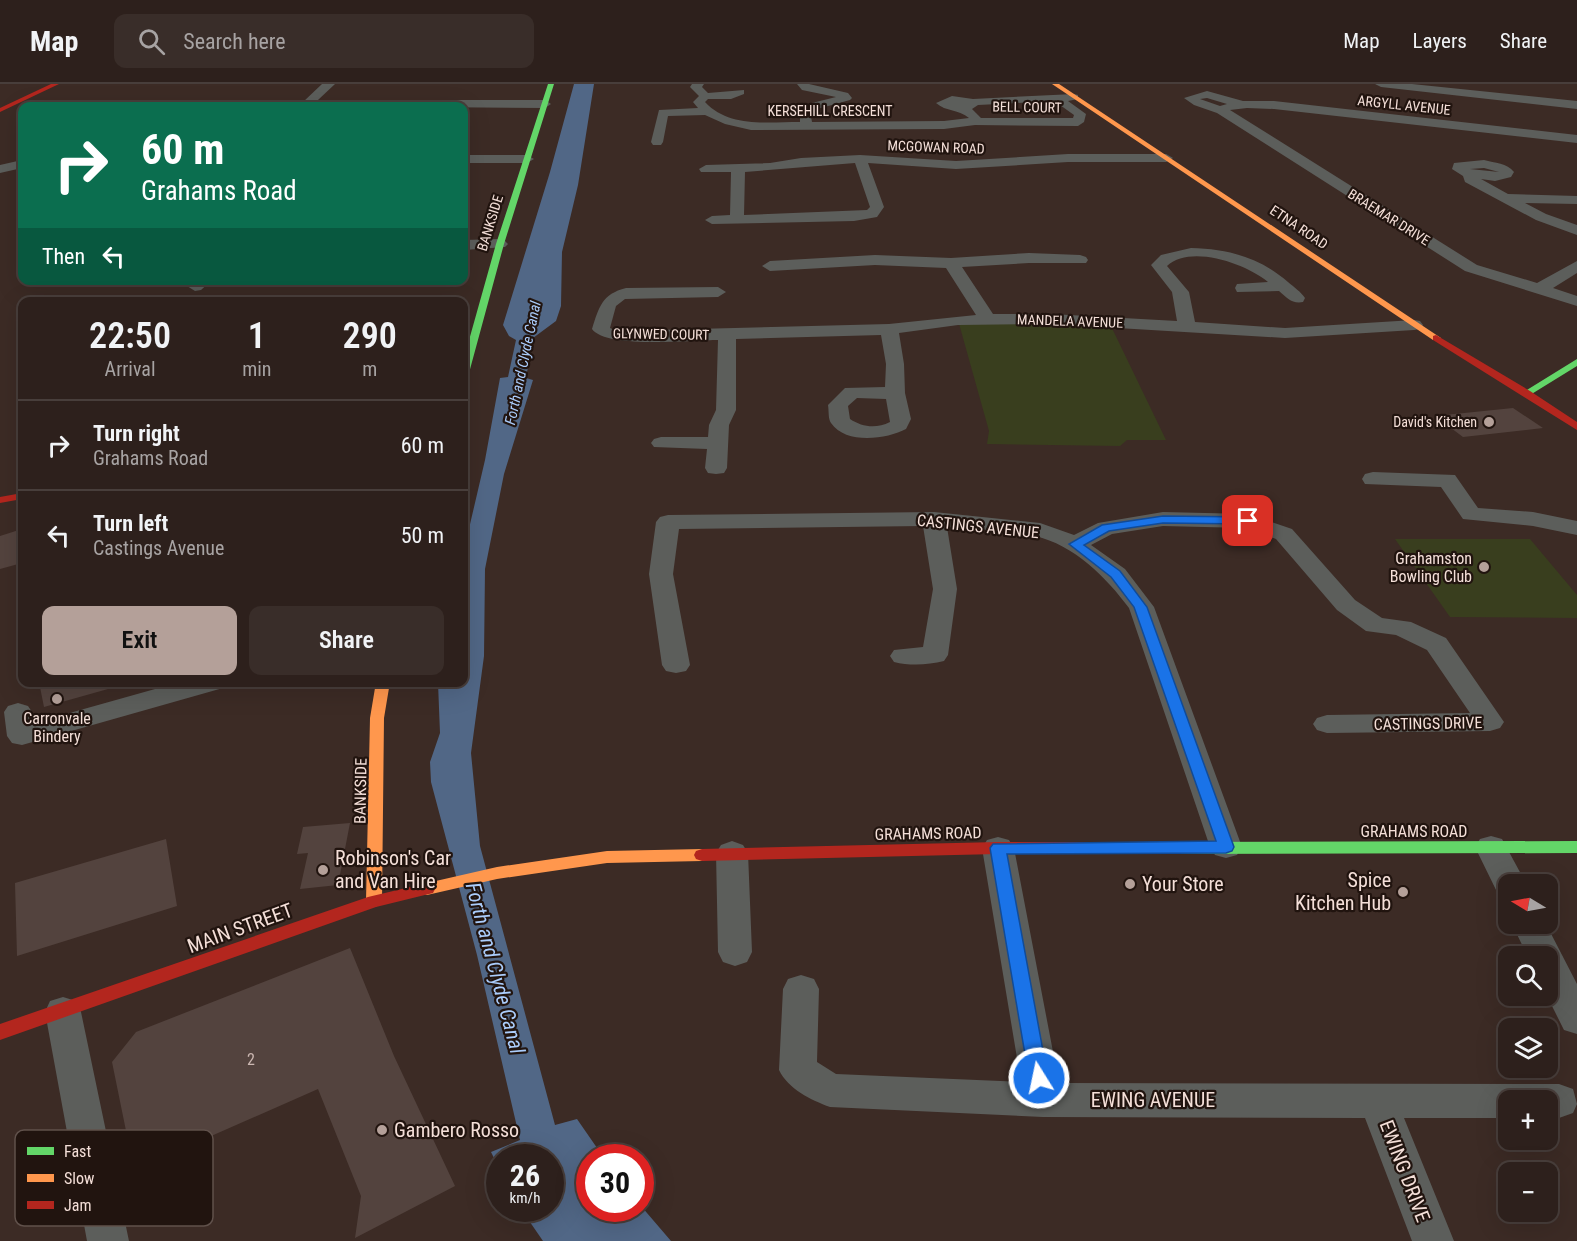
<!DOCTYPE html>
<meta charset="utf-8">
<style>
body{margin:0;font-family:"Roboto Condensed",sans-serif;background:#392d29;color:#f1f3f6;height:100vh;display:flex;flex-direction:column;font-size:22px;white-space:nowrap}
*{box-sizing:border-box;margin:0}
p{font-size:20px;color:#a7a3a3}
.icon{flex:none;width:33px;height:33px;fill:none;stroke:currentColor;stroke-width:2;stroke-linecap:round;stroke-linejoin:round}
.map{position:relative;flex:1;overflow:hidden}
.panel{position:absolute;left:18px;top:213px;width:450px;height:390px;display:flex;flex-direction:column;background:#2d201c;border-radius:12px;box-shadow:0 6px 24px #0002,0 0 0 2px #483e3b}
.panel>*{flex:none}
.guide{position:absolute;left:18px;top:18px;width:450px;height:183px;border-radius:12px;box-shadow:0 6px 24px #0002,0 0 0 2px #483e3b;background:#0b6e4f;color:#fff;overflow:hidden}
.needle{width:39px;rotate:280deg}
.fabs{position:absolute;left:1498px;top:790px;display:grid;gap:12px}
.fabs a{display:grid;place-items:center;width:60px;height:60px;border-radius:12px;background:#2d201c;box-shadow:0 6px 24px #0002,0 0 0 2px #483e3b;font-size:30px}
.speed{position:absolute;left:486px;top:1060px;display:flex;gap:12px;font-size:30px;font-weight:700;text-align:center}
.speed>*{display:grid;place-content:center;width:78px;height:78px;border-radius:50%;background:#2d201c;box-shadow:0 6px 24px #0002,0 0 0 2px #483e3b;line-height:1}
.speed small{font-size:15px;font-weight:400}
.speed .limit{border:9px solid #d22;background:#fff;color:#111}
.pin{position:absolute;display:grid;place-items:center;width:51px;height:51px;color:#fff;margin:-26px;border-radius:12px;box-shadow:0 3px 9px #0006}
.me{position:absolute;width:66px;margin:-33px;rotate:350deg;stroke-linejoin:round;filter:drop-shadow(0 0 4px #0008)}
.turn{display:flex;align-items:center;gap:21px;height:126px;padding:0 24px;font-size:27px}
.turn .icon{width:78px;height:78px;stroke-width:2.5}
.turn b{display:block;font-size:42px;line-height:51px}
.then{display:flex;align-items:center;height:57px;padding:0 24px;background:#0003;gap:12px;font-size:22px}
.eta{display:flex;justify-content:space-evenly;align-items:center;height:102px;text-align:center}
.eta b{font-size:36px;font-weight:600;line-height:42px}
.primary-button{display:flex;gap:12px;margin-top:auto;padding:12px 24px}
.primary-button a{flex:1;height:69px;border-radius:12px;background:#b4a099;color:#111;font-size:24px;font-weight:600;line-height:69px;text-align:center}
.primary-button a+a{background:#392d29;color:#f1f3f6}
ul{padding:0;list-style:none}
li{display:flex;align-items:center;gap:18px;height:90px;padding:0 24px;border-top:2px solid #483e3b}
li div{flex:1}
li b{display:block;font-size:22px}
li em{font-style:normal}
header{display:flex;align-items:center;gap:36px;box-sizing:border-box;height:84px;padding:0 30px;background:#2d201c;border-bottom:2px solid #483e3b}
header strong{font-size:28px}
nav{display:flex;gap:33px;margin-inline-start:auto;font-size:21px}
.search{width:420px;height:54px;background:#392d29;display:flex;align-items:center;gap:15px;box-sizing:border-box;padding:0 21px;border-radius:12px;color:#a7a3a3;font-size:22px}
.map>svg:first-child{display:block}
</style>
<header>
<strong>Map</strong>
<div class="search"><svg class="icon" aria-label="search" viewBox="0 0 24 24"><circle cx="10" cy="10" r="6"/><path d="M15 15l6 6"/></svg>Search here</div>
<nav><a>Map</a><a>Layers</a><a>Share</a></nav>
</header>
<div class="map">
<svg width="1577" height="1157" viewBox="0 0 1577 1157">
<rect width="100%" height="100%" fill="#3c2b25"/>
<path fill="#393e1e" d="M958,236L1109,238L1166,356H1127L1120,362L987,360L989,347Z
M1395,455H1530L1577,511V534L1450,533Z"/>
<path fill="#516786" d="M574,0H594L578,101L562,168L561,222L556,237L533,254L526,294L533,296L504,390L485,485L484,572L471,669L480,762L555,1041L577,1035L604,1074H590V1125H640L641,1122L671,1157H543L521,1125H550V1074H500L499,1084L491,1068L520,1056L477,871L431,698L430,678L440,649L438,599L464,598V466L485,376L500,294L508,293L516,256L509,252L503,241L550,88Z"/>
<path fill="#53433e" d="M1513,324L1543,344L1463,353L1435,332Z
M22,445V479L0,485V452Z
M39,598H108V605L44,623Z
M350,739L338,801L300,805L308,769L297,770L303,743Z
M166,755L177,822L17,872L15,799Z
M350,864L394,972L455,1102L355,1154L361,1112L318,1005L134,1086L112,978L136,948Z"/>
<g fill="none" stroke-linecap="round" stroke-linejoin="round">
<path fill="#5c5e5b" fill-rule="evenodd" d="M322,0H335L318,16H545L551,20L545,24L303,22V18Z
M692,0H704L702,3L708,9L744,6V10L731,15H708L705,18C729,44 768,38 800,38V22L836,13L802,6L797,0H809L848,9L852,14L850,16L810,27L812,38L944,37L969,34C959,25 946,28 936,19L952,12L973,15L1074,10L1078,11V15L1068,17L1086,30L1084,38L1078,42L975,41L944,45L751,46L725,40L705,31L668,32L663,58L661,61H653L651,58L659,26L698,24L693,18L699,12L690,3ZM1059,17L1060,21L1074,31L1073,34H981L972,25L978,21Z
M1375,0H1412L1577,17V25L1381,3Z
M1207,7L1243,17H1274L1577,51V59L1274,25L1247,24L1230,26L1477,181L1537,199L1577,177V189L1553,204L1577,212V222L1465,187L1217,29L1194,21L1184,14ZM1207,14L1227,20L1220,22L1200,15Z
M1068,70H1166L1173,74L1166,78H1068L956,85L868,79L884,123L877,133L854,137L712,140L705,136L712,132L730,131L731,88H701L699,85L706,81L770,79L801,74L860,71L956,77ZM855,79L870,123L867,126L744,131L745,88Z
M464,71H527L534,75L527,79H464Z
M22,76V84L0,89V81Z
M1484,76C1495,79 1507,79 1514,88L1511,93L1495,97L1481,95L1508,110L1577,112V120L1525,119L1546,130L1577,141V151L1536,136L1465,98L1463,92L1452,85L1454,79ZM1484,84L1499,88L1470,85Z
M500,155L505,157L508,160L505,163L464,166V156Z
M1191,164C1228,165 1259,173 1288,198C1294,203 1301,208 1305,214L1303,218C1292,220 1287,214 1279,207L1237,208L1235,204L1237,200L1268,198C1246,180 1191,160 1167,182L1189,208L1195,238L1285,244L1414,236L1420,237L1423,241L1420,245L1414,246L1285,254L1051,240L958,241L899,249L904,280L905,309L911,335L906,345C887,355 846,361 831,339C828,335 829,327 828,321L845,304L885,303L886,280L881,251L736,255V326L729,341L727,384L724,389L716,390L708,389L705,384L707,365L654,363L651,359L654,355L661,353H708L709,341L716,326L718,256C692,256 606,265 592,245C599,223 602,210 626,204L718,203L726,208L718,213L625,215L616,222L610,244L617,247L889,240L976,231L946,184L875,181L770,187L762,182L770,177L875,171L951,174L1029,169L1080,171L1086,173L1088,176L1086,179H1029L962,183L993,230H1051L1177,237L1172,208L1151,181L1161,171ZM857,314L886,315L890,338C876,345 862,343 850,335L848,322Z
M192,196H212L201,206L195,207L187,202Z
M1373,388L1455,391L1478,424L1533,428L1577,437V451L1533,442L1463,435L1441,403L1365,400L1362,395L1365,390Z
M934,428L1040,439L1074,451L1098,439L1163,428L1248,430L1292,445L1355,516L1382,534L1411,538L1446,554L1504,638L1500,644L1490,647L1327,649L1317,646L1313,640L1317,634L1327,631L1470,629L1427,566L1396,551L1366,547L1337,526L1276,455L1245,444L1163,442L1112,450L1091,461L1125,485L1154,523L1242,763L1237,771L1226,774L1215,771L1210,763L1129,524C1106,493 1074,461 1035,452C1006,446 976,446 947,443L957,505L948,571L944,577C928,581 910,582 894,578L890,572L894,566L923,563L933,505L923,442L679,445L673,490L690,581L686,587L676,589L666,587L662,581L649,490L656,438L660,433L668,431Z
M180,598H226L223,604L22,661L12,659L7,652L4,628L8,622L18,619L28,622L32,628L34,639Z
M1491,752L1502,755L1527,801H1509V813L1498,810L1475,763L1480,755Z
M998,753L1009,756L1014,764L1059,999L1559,1000L1573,1005L1577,1020L1573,1029L1559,1034H1548V1017H1509V1034H1404L1454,1157H1412L1365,1034L1043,1033L830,1023C811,1016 788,1005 779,986L783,905L788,895L801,891L814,895L819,905L817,978L836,990L1021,998L982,764L987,756Z
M732,757L743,761L748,769L752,868L747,878L735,882L723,878L718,868L716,769L721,761Z
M1512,840H1546L1577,900V950L1564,946L1547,912L1548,873H1528Z
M63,913L76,917L81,928L129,1157H87L45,928L50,917Z"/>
<path fill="#63d668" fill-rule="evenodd" d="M548,0H554L504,160L469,289L464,292V274L496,160Z
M1577,275V282L1530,311L1522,309Z
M1577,757V769L1164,770L1158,768L1156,764L1158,760L1164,758Z"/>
<path fill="#ff974d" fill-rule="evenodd" d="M1052,0H1059L1441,254L1433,256Z
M376,598H390L384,634L382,817L380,821L374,823L368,821L366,817L370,634Z
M702,765L708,767L710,771L708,775L702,777L607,779L497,795L427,811L421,809L419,805L421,801L427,799L497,783L607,767Z"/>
<path fill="#b3261e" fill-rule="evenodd" d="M51,0H59L0,28V24Z
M1436,251L1530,307L1577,338V346L1433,256V252Z
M22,409V415L0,419V413Z
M998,758H1164L1170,760L1172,764L1170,768L1164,770H998L702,777L696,775L694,771L696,767L702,765Z
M427,799L433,801L435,805L433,809L376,823L0,956V940L368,813Z"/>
</g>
<path fill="#1a73e8" stroke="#114b97" stroke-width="1.5" d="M1163,432L1248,433L1254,437L1248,440L1163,439L1109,447L1084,461L1120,487L1147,523L1234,763L1232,767L1226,769L1007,770L1048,994L1045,999L1039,1002L1032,999L1029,994L990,764L993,760L1216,757L1134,523L1111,493L1069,460L1102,441Z"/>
<g fill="#b4a099" stroke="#21140f" stroke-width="2">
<circle cx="1489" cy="338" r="6"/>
<circle cx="1484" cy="483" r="6"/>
<circle cx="57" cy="615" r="6"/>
<circle cx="323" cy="786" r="6"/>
<circle cx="1130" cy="800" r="6"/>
<circle cx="1403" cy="808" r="6"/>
<circle cx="382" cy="1046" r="6"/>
</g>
<g text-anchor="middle" stroke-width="4.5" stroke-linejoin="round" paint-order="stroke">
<g font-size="14" fill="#f4dfd8" stroke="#21140f">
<text transform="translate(1404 21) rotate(6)" y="5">ARGYLL AVENUE</text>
<text transform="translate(1027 23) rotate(1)" y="5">BELL COURT</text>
<text x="830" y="32">KERSEHILL CRESCENT</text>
<text transform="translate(936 63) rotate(2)" y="5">MCGOWAN ROAD</text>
<text transform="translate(1389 133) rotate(32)" y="5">BRAEMAR DRIVE</text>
<text transform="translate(490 139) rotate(-73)" y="5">BANKSIDE</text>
<text transform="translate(1299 143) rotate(34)" y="5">ETNA ROAD</text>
<text transform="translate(1070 237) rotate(2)" y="5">MANDELA AVENUE</text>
<text transform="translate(661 250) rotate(1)" y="5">GLYNWED COURT</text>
</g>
<g font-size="14" fill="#f4dfd8" stroke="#21140f" text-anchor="end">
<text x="1477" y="343">David's Kitchen</text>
</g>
<g font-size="15" font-style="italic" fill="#abcdfc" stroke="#21140f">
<text transform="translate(523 279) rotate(-78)" y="5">Forth and Clyde Canal</text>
</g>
<g font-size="16" fill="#f4dfd8" stroke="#21140f">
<text transform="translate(978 442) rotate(6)" y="6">CASTINGS AVENUE</text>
<text transform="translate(1428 639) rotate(-1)" y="6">CASTINGS DRIVE</text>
<text transform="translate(360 707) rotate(-89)" y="6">BANKSIDE</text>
<text x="1414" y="753">GRAHAMS ROAD</text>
<text transform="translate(928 749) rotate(-1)" y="6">GRAHAMS ROAD</text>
</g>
<g font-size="16" fill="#f4dfd8" stroke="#21140f" text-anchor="end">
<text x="1472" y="480">Grahamston<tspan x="1472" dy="18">Bowling Club</tspan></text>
<text x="57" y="640" text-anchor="middle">Carronvale<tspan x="57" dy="18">Bindery</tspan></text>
</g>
<g font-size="16" fill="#ccb8b2">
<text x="251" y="981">2</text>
</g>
<g font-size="20" fill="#f4dfd8" stroke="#21140f" text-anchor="start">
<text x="335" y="781">Robinson's Car<tspan x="335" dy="23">and Van Hire</tspan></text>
<text x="1391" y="803" text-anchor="end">Spice<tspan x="1391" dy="23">Kitchen Hub</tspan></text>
<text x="1142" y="807">Your Store</text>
<text x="394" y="1053">Gambero Rosso</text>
</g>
<g font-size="20" fill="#f4dfd8" stroke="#21140f">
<text transform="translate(240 844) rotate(-20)" y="7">MAIN STREET</text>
<text x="1153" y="1023">EWING AVENUE</text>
<text transform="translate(1405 1087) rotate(69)" y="7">EWING DRIVE</text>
</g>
<g font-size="21" font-style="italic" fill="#abcdfc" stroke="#21140f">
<text transform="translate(495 884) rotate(75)" y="7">Forth and Clyde Canal</text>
</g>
</g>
<rect x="15" y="1046" width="198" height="96" rx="9" fill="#21140f" stroke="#60514b" stroke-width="1.5"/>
<rect x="27" y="1063" width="27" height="8" fill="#63d668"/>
<rect x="27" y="1090" width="27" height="8" fill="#ff974d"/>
<rect x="27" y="1117" width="27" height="8" fill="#b3261e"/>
<g font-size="16" fill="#f4dfd8">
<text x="64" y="1073">Fast</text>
<text x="64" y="1100">Slow</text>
<text x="64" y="1127">Jam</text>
</g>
</svg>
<div class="fabs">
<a><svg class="needle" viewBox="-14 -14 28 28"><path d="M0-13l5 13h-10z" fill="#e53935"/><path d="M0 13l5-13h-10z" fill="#a7a3a3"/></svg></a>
<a><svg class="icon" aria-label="search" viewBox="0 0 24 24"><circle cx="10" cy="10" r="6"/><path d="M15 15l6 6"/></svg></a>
<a><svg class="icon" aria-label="layers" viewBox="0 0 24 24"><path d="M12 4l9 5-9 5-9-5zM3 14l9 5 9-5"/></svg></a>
<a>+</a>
<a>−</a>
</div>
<div class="speed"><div>26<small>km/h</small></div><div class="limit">30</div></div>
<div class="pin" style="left:1248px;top:437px;background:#d93025"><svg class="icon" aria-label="arrive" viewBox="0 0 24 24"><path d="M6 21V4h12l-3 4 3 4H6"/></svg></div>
<svg class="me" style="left:1039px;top:994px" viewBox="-20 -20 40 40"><circle r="17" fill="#1a73e8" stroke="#fff" stroke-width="3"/><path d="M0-11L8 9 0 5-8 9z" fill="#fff"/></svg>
<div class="guide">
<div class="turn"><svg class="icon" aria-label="right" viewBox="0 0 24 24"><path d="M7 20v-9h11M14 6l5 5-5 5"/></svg><div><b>60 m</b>Grahams Road</div></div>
<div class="then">Then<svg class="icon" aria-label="left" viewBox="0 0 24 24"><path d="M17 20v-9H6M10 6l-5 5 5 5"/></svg></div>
</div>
<section class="panel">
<div class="eta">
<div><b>22:50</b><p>Arrival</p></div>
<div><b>1</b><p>min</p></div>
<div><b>290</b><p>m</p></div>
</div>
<ul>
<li><svg class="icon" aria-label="right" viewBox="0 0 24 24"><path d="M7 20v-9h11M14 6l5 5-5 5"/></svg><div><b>Turn right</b><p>Grahams Road</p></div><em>60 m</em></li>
<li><svg class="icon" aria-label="left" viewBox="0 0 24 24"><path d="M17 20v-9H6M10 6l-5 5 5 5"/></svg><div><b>Turn left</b><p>Castings Avenue</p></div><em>50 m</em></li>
</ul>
<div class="primary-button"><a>Exit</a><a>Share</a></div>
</section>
</div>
